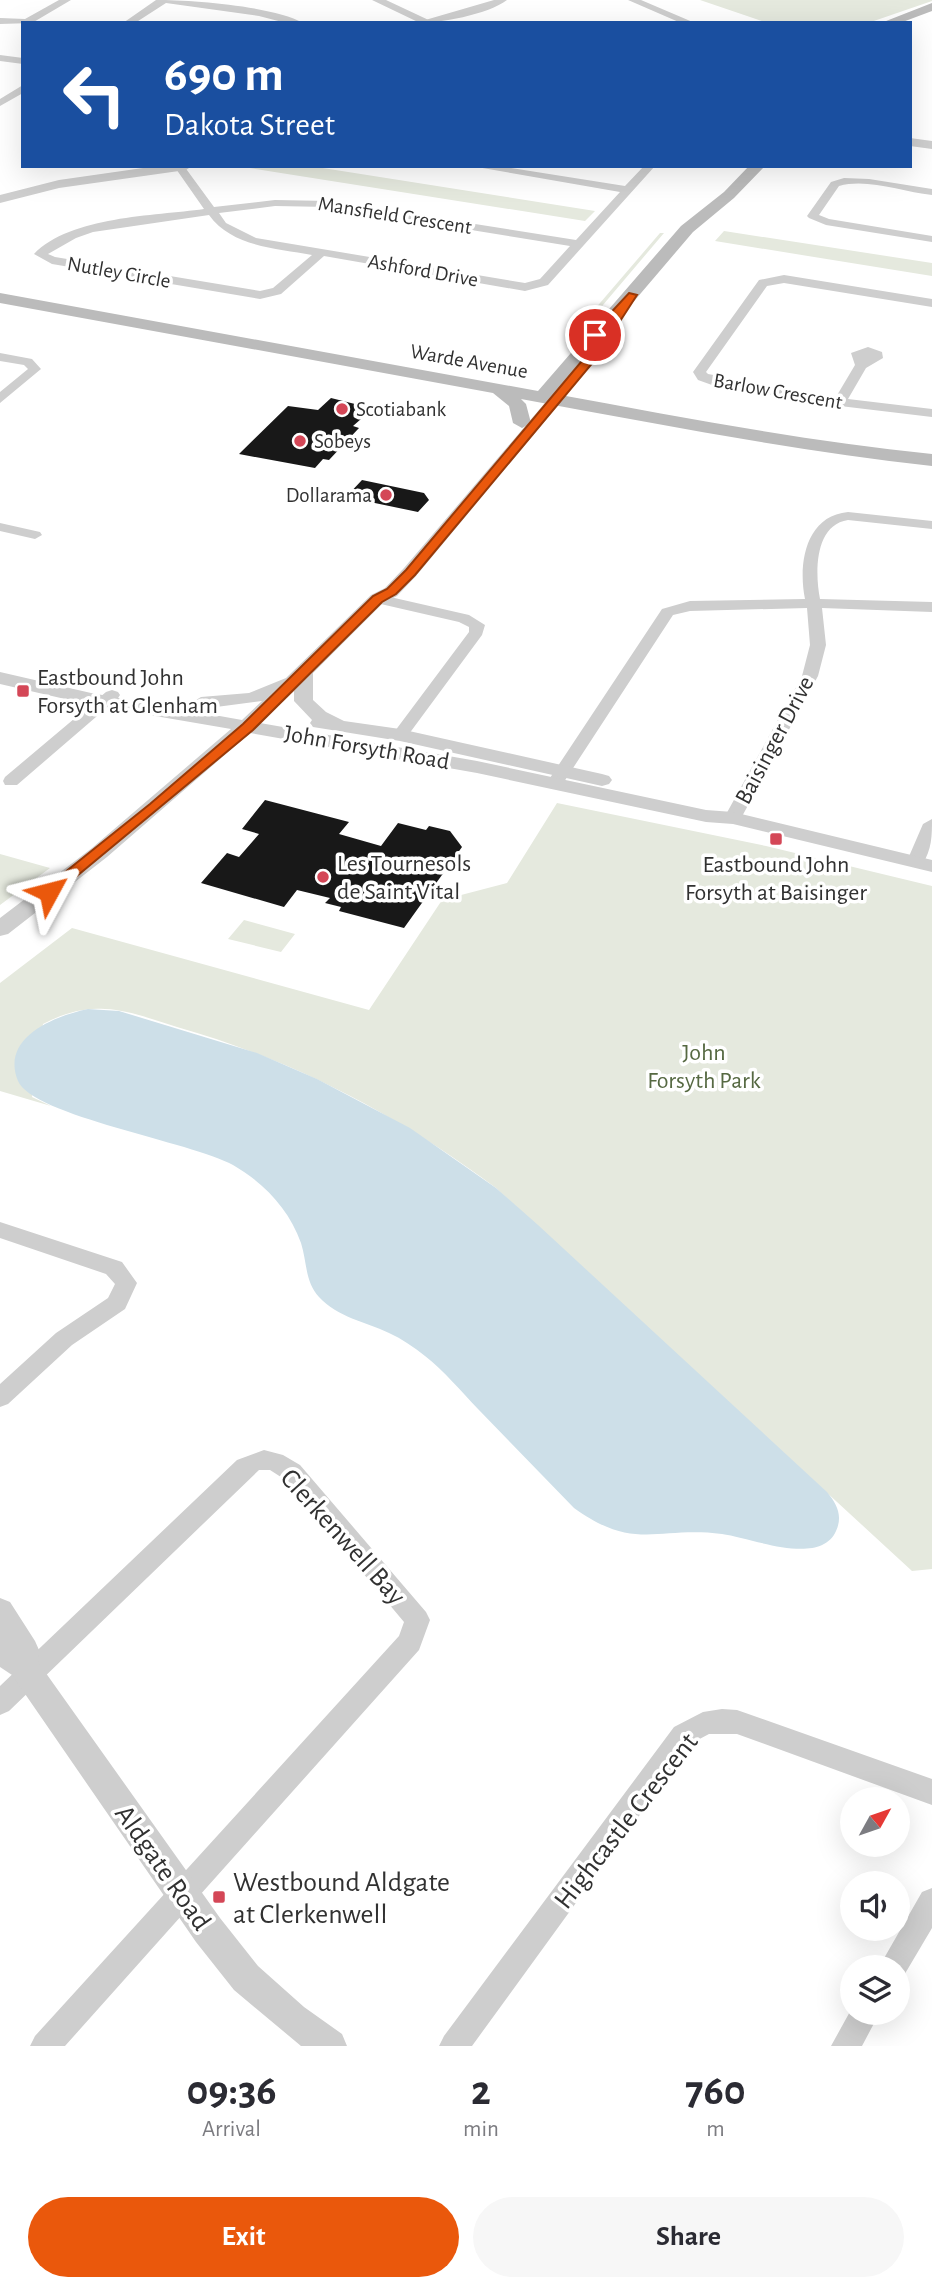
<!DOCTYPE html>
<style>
body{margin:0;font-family:"Alegreya Sans",sans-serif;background:#f7f7f7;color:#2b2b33;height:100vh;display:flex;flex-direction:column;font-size:26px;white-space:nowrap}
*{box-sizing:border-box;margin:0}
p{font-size:23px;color:#7c7c81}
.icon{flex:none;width:38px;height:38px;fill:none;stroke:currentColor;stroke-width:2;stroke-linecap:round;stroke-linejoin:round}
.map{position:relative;height:2046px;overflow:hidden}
.side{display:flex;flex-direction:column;background:#fff;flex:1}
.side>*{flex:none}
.guide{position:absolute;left:21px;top:21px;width:891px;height:147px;border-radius:0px;box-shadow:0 7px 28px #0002;background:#1a4fa0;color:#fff;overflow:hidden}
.needle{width:46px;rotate:50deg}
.controls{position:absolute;left:840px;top:1787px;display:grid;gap:14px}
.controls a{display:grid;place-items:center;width:70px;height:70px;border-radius:50%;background:#fff;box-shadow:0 7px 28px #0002;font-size:35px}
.pin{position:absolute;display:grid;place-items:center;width:60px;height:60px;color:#fff;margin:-30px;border:4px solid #fff;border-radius:50%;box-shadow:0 2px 7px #0007}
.me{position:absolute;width:77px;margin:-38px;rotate:52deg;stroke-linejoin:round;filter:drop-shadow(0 0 5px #0008)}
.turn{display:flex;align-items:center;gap:24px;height:147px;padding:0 28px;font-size:32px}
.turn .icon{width:91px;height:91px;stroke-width:2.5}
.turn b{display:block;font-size:49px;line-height:60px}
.eta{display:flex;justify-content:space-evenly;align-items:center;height:119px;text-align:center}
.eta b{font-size:42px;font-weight:700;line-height:49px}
.action{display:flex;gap:14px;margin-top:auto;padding:14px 28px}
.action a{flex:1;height:80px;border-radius:42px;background:#ea580c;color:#fff;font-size:28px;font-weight:700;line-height:80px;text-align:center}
.action a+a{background:#f7f7f7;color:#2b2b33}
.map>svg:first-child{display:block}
</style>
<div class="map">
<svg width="932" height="2046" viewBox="0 0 932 2046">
<rect width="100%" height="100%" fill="#fff"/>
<path fill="#e5e9de" d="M700,0H932V1L868,23H768Z
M237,166H310L595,211L585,221Z
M724,231L932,263V276L715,241Z
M660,233H664L586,325L582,324Z
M557,803L766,846L932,886V1569L912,1571L496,1188C399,1116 294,1060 177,1027C154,1020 129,1010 105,1009C83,1007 62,1014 43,1024L32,1097L51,1106L0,1091V983L72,928L369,1010L442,900L507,883Z
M0,854L50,868L0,905Z
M244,920L295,934L281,952L228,939Z"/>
<path fill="#cddfe8" d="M88,1009L119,1011L257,1053L317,1079L410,1128L496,1188L538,1225L827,1492C837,1504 843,1516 836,1531C820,1567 752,1538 722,1534C657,1526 635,1552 574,1508C542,1475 510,1442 478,1409C461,1391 444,1371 425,1356C414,1347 402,1339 389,1333C366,1322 337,1317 319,1297C305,1282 307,1262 301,1243C289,1209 264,1183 233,1165C192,1142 33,1116 18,1081C0,1037 55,1016 88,1009Z"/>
<path fill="#181818" d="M331,398L367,407L356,418L361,419L353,426L359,428L329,460L323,459L315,468L239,454L288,406L318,410Z
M362,480L424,493L429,500L418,512L346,497Z
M265,800L349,822L339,834L381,846L398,823L426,830L429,826L450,831L462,847L404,928L339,911L341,907L325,903L330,898L297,890L284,907L201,883L227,853L239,857L259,834L242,829Z"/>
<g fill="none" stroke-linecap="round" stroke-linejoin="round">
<path fill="#cecece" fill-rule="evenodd" d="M59,0H71L32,23L0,24V18L25,19Z
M156,0C192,0 273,6 303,23H286L259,16L166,3L135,23H123Z
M494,0H507C487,15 440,23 415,23Z
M628,0H641L695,23H681Z
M0,55L23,58V64L0,61Z
M23,85V93L0,106V99Z
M174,166H184L214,207L275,200L329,201L576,240L620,192L471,166H498L625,186L644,166H655L548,285L525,291L324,256L281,294L260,299L52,264L34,254C71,216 154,216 204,209ZM275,206L329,207L570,246L540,279L525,283L256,238L226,223L219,213ZM209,215C232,247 276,248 312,255L273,288L260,291L55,257L48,254L76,238L93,232Z
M844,178L869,179L932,189V195C902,192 868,178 839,186L819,215L829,219L932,236V242L826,225L809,218L807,216L831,182Z
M784,275L932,299V307L784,283L767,286L706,372L708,374L836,397L855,365L851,353L868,347L882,352L883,358L866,368L848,399L932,409V417L840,406L712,385L698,380L693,372L759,280Z
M0,353L32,359L41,369L0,403V392L28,369L24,365L0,361Z
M848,512L932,521V529L848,520C814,525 815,574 820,599L932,602V612L822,608L826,645L818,676L739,822L733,823L724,818L802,676L810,645L807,608L690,611L673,615L560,788H548L546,784L662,609L690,601L805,599C798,565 805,516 848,512Z
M0,523L40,532L42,535L35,539L0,531Z
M377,594L469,615L485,625L482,635L406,738L400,740L392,735L469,632V627L459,622L372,602L369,599L372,596Z
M112,690L118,692L120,695L118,698L17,785H5L3,781L5,777L106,692Z
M932,819C932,836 932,849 922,865H910L907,861L923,824Z
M0,1222L122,1262L137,1283L125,1309L72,1345L8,1404L0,1407V1384L56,1333L108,1298L115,1284L106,1274L0,1238Z
M264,1450L283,1455L300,1465L426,1612L430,1620L419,1650L65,2046H30L35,2036L399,1636L404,1622L284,1479L270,1470H259L9,1711L0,1715V1686L237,1460Z
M722,1709L737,1710L932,1779V1805L737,1734H709L692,1743L472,2046H439L444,2036L674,1727L703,1712Z
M932,1888V1928L903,1977L898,1979V1967H879L922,1892Z
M852,2008V2012H880L862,2046H831Z"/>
<path fill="#cecece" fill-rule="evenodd" d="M372,0H386L435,23H420Z
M910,138L932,141V149L910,146Z
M157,166H192L186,170L59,188L0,203V195L59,180Z
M555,395L560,397L563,400L560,403L416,576L397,596L383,603L313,673V700L326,712L344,721L400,729L602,774L609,776L612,780L609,784L602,786L400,741L313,727L310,723L312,720L294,701V691L260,723L477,761L706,810L733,812L932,860V872L733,824L706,822L477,773L250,733L107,857L8,934L0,936V918L92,848L231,729L91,705L0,684V672L91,693L242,720L262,701L201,709L191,703L201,697L249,693L286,678L371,595L385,588L404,568L550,397Z
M0,1598L10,1602L35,1641L39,1650L38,1662L220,1918L258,1966L304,2007L342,2034L347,2046H301L234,1990L196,1942L12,1675L0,1667Z"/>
<path fill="#bbb" fill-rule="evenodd" d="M932,3V11L900,23H881Z
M749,166H765L734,198L693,232L555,394C680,417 805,441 932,454V466C794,451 658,424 521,399L526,404L531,423L522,428L513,423L509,406L493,393L0,303V293L538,391L681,226L724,192Z"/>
</g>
<path fill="#ea580c" stroke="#983908" stroke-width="2" d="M629,293L637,295L595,360L415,575L396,594L382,602L253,730L54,895H44L41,892L44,889L150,804L243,724L373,596L387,589L406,570L587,355L600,337L595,339L590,335Z"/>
<g fill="#d44757" stroke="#fff" stroke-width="2.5">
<circle cx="342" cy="409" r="7"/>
<circle cx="300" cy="441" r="7"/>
<circle cx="386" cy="495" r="7"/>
<rect x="16" y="684" width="14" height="14" rx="3.5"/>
<rect x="769" y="832" width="14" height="14" rx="3.5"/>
<circle cx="323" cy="877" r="7"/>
<rect x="212" y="1890" width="14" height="14" rx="3.5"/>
</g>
<g text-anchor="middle" stroke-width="7" stroke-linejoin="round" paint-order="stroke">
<g font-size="21" fill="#313131" stroke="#fff">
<text transform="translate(395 215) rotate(9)" y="7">Mansfield Crescent</text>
<text transform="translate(423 270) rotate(10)" y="7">Ashford Drive</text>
<text transform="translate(119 272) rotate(10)" y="7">Nutley Circle</text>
<text transform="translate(469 361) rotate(10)" y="7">Warde Avenue</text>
<text transform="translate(778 391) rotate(10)" y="7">Barlow Crescent</text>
</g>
<g font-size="21" fill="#313131" stroke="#fff" text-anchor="start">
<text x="356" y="416">Scotiabank</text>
<text x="314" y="448">Sobeys</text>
<text x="372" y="502" text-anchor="end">Dollarama</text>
</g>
<g font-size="24" fill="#313131" stroke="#fff" text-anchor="start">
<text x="37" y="685">Eastbound John<tspan x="37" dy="28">Forsyth at Glenham</tspan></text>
<text x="337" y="871">Les Tournesols<tspan x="337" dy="28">de Saint Vital</tspan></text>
<text x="776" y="872" text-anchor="middle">Eastbound John<tspan x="776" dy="28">Forsyth at Baisinger</tspan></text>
</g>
<g font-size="24" fill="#313131" stroke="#fff">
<text transform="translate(774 740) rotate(-62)" y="8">Baisinger Drive</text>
<text transform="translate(367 747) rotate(10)" y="8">John Forsyth Road</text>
</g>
<g font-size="24" fill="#566942" stroke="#fff">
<text x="704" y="1060">John<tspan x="704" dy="28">Forsyth Park</tspan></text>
</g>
<g font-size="28" fill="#313131" stroke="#fff">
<text transform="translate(344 1536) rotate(48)" y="10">Clerkenwell Bay</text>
<text transform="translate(625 1820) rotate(-52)" y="10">Highcastle Crescent</text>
<text transform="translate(164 1867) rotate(55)" y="10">Aldgate Road</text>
</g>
<g font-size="28" fill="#313131" stroke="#fff" text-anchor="start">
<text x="233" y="1891">Westbound Aldgate<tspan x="233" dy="32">at Clerkenwell</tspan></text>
</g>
</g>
</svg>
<div class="controls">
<a><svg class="needle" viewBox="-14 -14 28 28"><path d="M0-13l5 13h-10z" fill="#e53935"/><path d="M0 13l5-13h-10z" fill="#7c7c81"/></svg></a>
<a><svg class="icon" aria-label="sound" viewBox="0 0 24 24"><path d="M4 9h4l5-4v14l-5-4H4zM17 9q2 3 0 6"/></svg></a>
<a><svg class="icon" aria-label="layers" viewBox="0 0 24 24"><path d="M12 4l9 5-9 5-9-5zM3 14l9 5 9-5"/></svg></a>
</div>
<div class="pin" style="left:595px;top:335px;background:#d93025"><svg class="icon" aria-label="arrive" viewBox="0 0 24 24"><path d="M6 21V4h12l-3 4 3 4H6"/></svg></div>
<svg class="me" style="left:49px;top:892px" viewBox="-20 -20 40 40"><path d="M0-17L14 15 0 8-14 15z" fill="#ea580c" stroke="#fff" stroke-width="4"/></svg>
<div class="guide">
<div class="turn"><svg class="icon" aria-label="left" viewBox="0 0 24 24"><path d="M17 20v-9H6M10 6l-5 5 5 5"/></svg><div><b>690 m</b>Dakota Street</div></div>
</div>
</div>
<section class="side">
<div class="eta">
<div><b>09:36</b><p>Arrival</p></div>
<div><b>2</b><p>min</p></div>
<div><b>760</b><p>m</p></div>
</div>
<div class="action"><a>Exit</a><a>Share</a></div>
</section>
